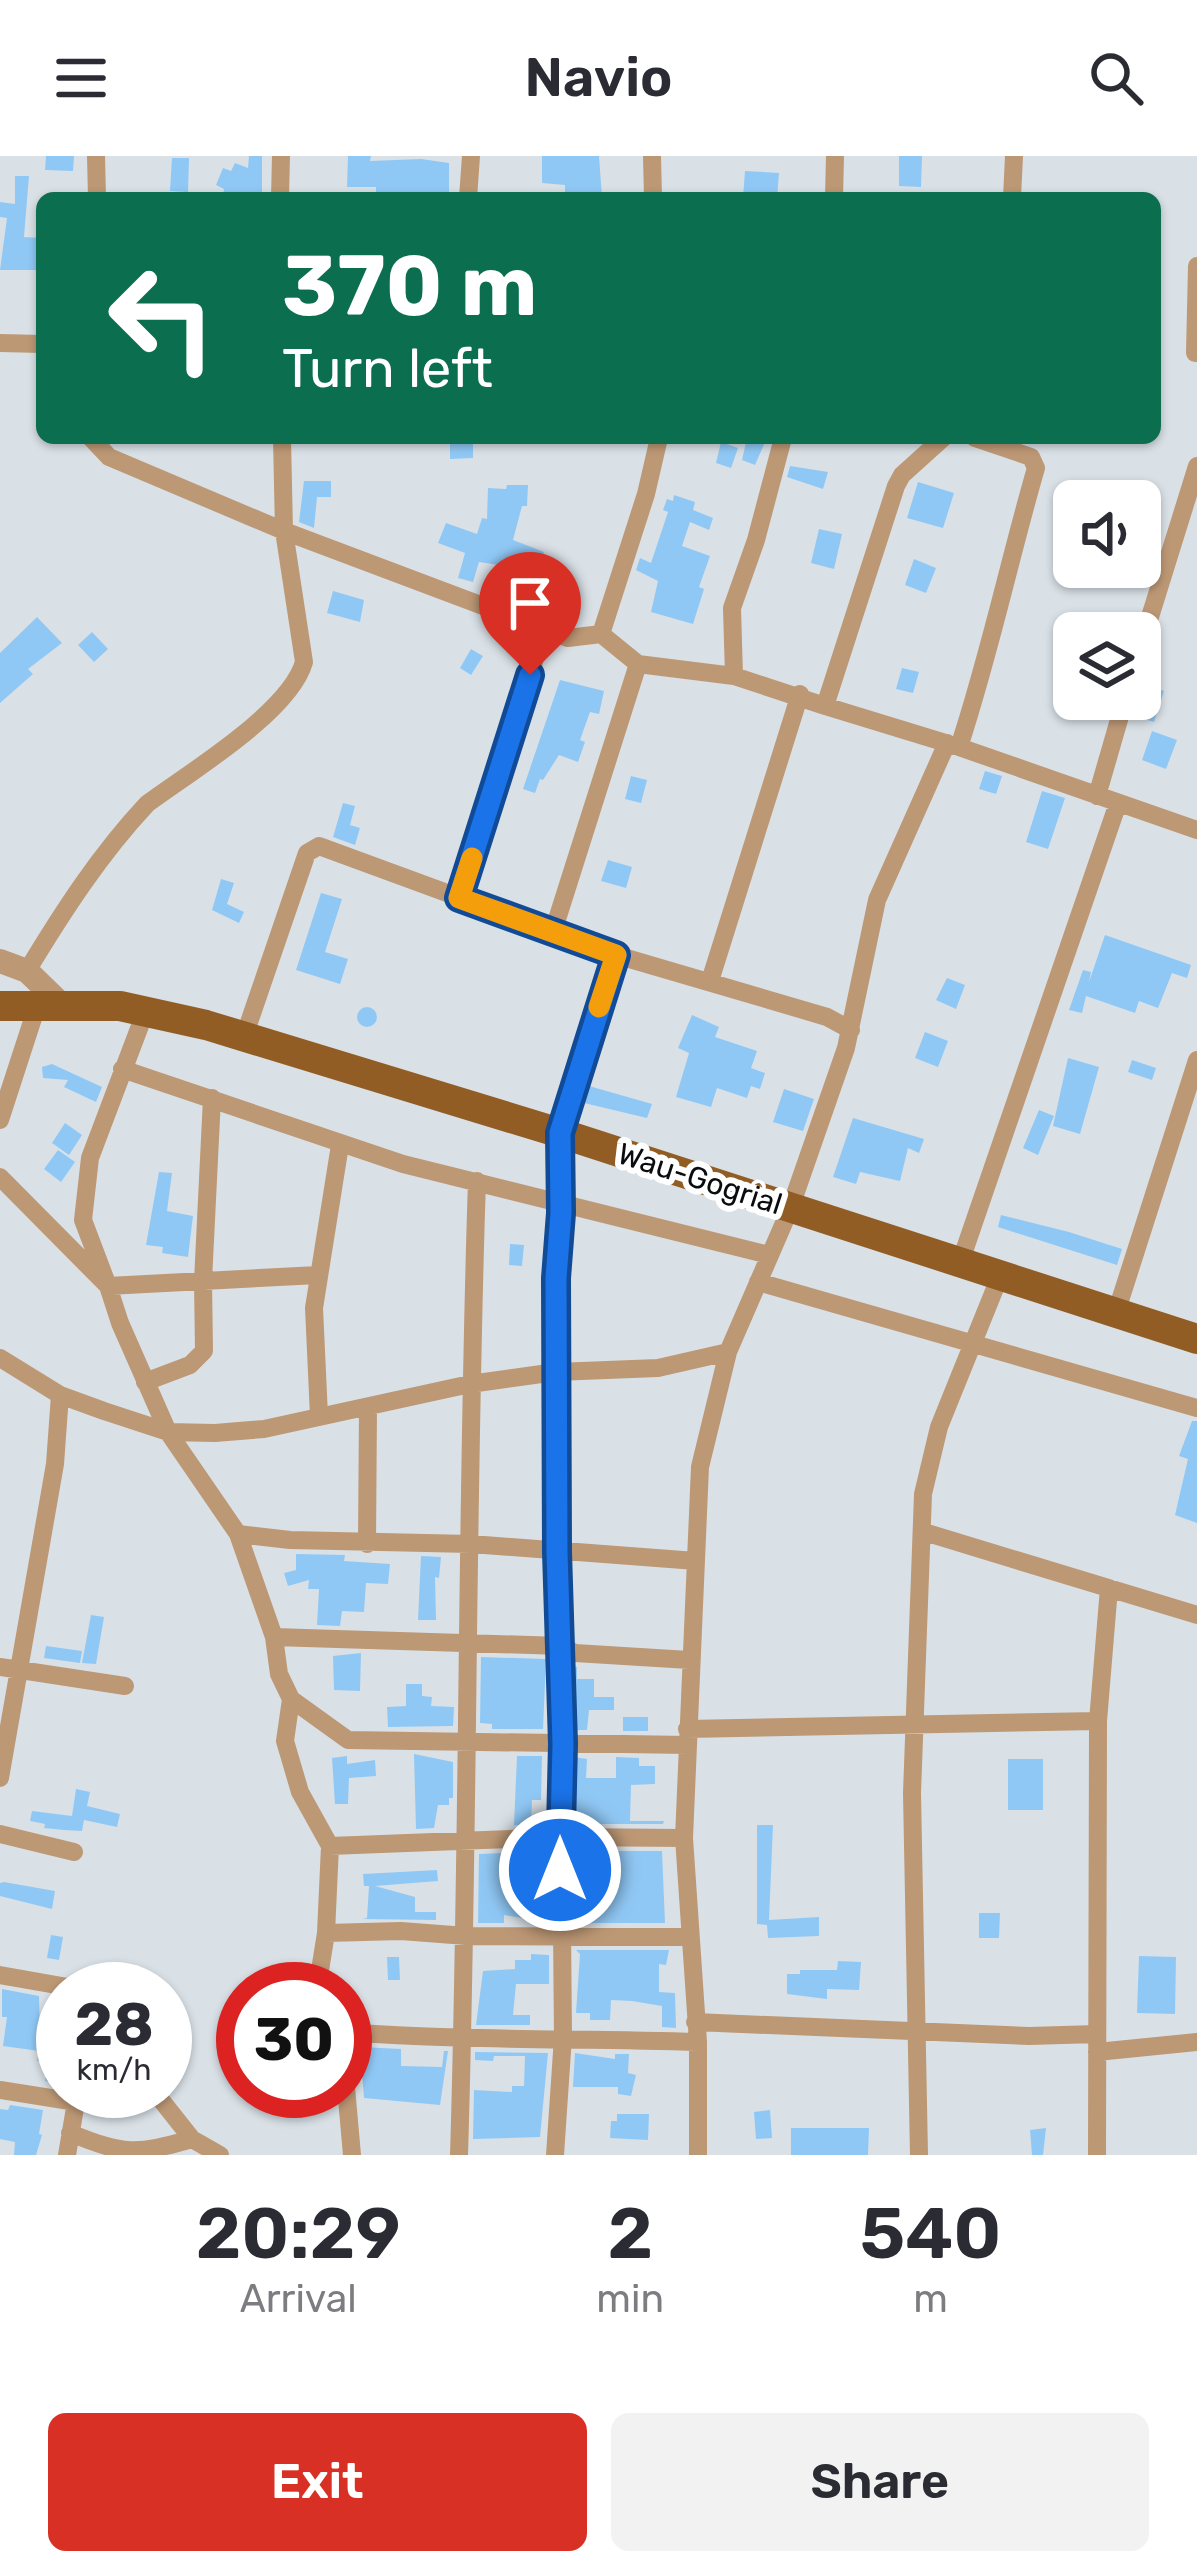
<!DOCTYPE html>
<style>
body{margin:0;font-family:Rubik,sans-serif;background:#f2f2f3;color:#2b2b33;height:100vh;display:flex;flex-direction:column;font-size:45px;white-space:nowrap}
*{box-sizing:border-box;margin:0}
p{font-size:39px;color:#7c7c81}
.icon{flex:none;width:66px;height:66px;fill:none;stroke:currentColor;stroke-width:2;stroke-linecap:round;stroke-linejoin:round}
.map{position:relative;height:1999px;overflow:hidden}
.drawer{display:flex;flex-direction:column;background:#fff;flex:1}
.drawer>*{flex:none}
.hud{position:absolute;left:36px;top:36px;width:1125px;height:252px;border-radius:18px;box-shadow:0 3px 9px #0004;background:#0b6e4f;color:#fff;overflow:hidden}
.controls{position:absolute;left:1053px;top:324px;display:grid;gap:24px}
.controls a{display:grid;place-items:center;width:108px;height:108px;border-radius:18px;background:#fff;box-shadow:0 3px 9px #0004;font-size:60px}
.speed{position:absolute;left:36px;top:1806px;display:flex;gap:24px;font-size:60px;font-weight:700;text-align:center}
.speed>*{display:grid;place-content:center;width:156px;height:156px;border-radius:50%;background:#fff;box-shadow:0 3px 9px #0004;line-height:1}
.speed small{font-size:30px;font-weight:400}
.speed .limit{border:18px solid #d22;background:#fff;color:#111}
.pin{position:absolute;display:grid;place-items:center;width:102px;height:102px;color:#fff;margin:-123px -51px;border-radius:50% 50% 50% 0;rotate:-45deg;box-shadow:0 0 12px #0007}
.pin .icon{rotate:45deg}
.me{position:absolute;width:132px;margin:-66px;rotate:0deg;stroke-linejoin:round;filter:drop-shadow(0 0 9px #0008)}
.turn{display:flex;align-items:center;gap:42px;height:252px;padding:0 48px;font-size:54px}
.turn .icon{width:156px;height:156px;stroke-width:2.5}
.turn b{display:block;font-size:84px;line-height:102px}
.eta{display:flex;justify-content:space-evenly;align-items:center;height:204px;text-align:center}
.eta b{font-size:72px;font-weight:600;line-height:84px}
.cta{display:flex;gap:24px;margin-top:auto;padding:24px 48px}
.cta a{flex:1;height:138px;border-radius:18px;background:#d93025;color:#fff;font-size:48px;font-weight:600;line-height:138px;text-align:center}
.cta a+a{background:#f2f2f3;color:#2b2b33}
header{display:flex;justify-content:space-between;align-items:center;height:156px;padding:0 48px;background:#fff;font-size:54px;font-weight:600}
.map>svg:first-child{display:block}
</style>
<header><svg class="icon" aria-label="menu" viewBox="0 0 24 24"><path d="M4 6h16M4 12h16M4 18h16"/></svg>Navio<svg class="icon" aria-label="search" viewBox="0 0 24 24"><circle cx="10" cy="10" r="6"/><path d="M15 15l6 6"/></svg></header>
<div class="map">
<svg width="1197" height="1999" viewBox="0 0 1197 1999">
<rect width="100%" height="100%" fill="#d9e1e7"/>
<path fill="#90c8f5" d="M46,0H74L73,15L45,14Z
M249,0H262V42H223L224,33L216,29L223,12L231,15L235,7L248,12Z
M348,0H371L370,5L421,3L449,7V42H376V31H347Z
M542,0H599L602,42H565V29L542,27Z
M899,0H922L921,31L899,30Z
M172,2H189L188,36L170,35Z
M745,15L779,17L777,42H743Z
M15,20H29L24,81L42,82V114H0L7,62L0,61V46L15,48Z
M747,282L765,286L755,309L742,304Z
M450,283H473V302L450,303Z
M721,286L738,292L731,312L716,307Z
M790,310L828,316L823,333L787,321Z
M304,325H331V341H317L314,372L299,366Z
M918,326L954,337L943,372L907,362Z
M507,329H528L527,350H522L513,384L544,396L537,415L479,406L473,426L458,422L465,397L438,387L446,367L477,378L482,362L487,363L488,332L506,333Z
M674,339L695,346L693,354L713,362L709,374L690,366L682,390L710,400L699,431L704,433L693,468L651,456L658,425L636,414L640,402L651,407L668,356L663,354L667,343L673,345Z
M819,373L842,378L834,413L811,407Z
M914,403L936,412L926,437L905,429Z
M333,435L364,444L360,466L327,457Z
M37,461L62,487L28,513L33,518L0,547V497Z
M92,476L108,493L94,506L78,489Z
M471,493L483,500L471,519L460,512Z
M902,512L919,516L913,537L896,533Z
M560,524L604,535L599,558L590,556L580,584L585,586L578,606L559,599L543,624L540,623L535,637L523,633Z
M1140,527L1164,535L1154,566L1134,560Z
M1152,575L1177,584L1166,613L1142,604Z
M985,615L1002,620L996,638L979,633Z
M631,620L647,624L641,647L625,643Z
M1042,635L1065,642L1048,693L1026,686Z
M343,647L355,650L350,669L360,672L355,689L333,681Z
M608,704L632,711L626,732L601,725Z
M221,723L234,727L227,748L244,756L239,767L212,754Z
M321,737L342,743L325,796L348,803L340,828L296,814Z
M1105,779L1191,809L1187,822L1172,817L1158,852L1139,845L1135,857L1086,840L1082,857L1069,854L1083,814L1091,816L1089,826Z
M947,822L965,829L956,853L936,844Z
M357 861a10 10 0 1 1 20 0a10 10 0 1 1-20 0Z
M692,859L719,871L715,881L757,895L751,912L765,917L760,933L751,930L747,942L717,932L711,951L676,941L689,897L678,892Z
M925,876L948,885L938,911L915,902Z
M1068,902L1099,911L1080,978L1053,970Z
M1132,904L1156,912L1152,924L1128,916Z
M52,908L102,931L96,946L64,931L68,924L43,922L42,911Z
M589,930L652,948L647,962L584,947Z
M784,933L814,943L803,975L773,966Z
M1039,954L1054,960L1038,999L1023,992Z
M853,962L924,983L919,997L908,992L900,1025L860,1016L856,1028L833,1021Z
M65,967L82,979L69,999L52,987Z
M58,994L75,1006L61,1026L44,1013Z
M159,1016L172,1017L167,1055L193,1060L188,1101L162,1097L163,1091L146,1089Z
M1001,1059L1069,1076L1122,1093L1117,1109L998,1071Z
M510,1088L524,1089L522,1110L509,1109Z
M1192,1265H1197V1367L1175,1359L1188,1303L1179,1300Z
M296,1398L345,1399L344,1405L390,1408L388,1428L366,1427L364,1456L342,1455L340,1470L317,1469L319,1433H308L309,1424L288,1430L284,1417L296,1414Z
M421,1400L441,1401L439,1422L435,1421L436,1464H418Z
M91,1459L104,1461L96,1508L82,1507Z
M46,1490L82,1495L80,1507L44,1502Z
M361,1497L360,1535L334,1534L333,1500Z
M481,1501L546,1503L543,1573H492V1568L480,1567Z
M573,1510L577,1511V1523H594V1541H614V1554H589L587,1574H574Z
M406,1528H422V1540L432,1541L431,1550L454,1551L453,1570L388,1571L387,1551L406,1550Z
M623,1561H648V1575H623Z
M414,1598L453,1606V1642H449V1649H438L434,1672L416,1673Z
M347,1600V1608L375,1604L376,1620L349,1622L348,1648H335L332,1602Z
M517,1600H542L541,1644H532L531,1669H514Z
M574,1601L587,1603L586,1622H616V1601L639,1602V1610H655V1628L631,1629L630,1665H664L663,1668H575Z
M1008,1603H1043V1654H1008Z
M76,1633L90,1636L87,1650L120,1658L117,1671L84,1664L82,1675L64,1674L44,1672L45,1668L30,1665L32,1655L72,1660Z
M757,1669H773L769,1764L819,1761V1780L768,1782L767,1769L757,1768Z
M593,1695H662L665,1767H575V1711L593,1710Z
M505,1697V1714L548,1713V1766L504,1759V1767H478L479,1698Z
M437,1714L438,1725L375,1730L415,1741V1756H436V1764L362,1763L367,1762L369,1730H364L363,1718Z
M4,1726L55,1735L52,1753L0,1740V1727Z
M979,1757H1000L999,1782H979Z
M51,1779L63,1781L59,1804L47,1802Z
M576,1794H669L666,1809L659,1808V1836L675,1837L676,1872L662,1871V1850L632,1845L611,1844L610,1864H590V1857H576L580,1798Z
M531,1798L549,1799V1828H516L513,1859H530V1869H476L483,1815L515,1813V1804H531Z
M1139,1800L1176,1801L1175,1858L1137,1857Z
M387,1801H399L400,1824H388Z
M838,1805L861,1806L859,1834L827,1833V1843L787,1838V1818H800V1814H837Z
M2,1833L39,1840L40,1881L63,1885V1928L45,1925L48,1907L37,1905L39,1895L3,1890L7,1861H2Z
M360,1891L401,1893V1910L442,1911L444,1895H448L440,1949L364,1942Z
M475,1896L548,1897L540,1981L473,1983L474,1934L512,1936V1930H524L525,1900H494L493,1905L475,1904Z
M575,1897L615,1903V1898H629L628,1917L636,1919L631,1940L618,1938V1931H573Z
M10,1949L43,1954L39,1978L42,1979L36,1999H14L15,1986L0,1983V1953L8,1954Z
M770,1954L772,1982L756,1983L754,1956Z
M617,1958H649L648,1984L610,1982L611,1965H617Z
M791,1972H869L868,1999H791Z
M1046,1972L1043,1999H1032L1030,1974Z"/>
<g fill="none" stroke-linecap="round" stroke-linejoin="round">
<path stroke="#bd9875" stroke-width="18" d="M96,0L97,42
M652,0L653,42
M280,42L281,0
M468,42L471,0
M834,42L835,0
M1012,42L1014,0
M0,187L42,188
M1195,197L1197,110
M91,282L109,301L284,375L568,482L601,478L638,508L734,520L825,550
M943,282L902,319L896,330L825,550L959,591L1197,674
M601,478L646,338L659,282
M1140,493L1197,310
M734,520L732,452L756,384L783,282
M959,591C990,497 1009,405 1036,312L1031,301L975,282
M1097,640L1125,543
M459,742L544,474
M553,776L638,508
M27,815C62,757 100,698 147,648C190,616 290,556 304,506L284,375L282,282
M710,825L800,538
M146,854L90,1002L83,1064L108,1130L318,1119
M244,881L307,697L319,690L616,799L827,861L851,874
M122,913L403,1008L769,1099
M0,964L38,847
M0,1021L108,1130L120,1167L168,1276L238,1378L274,1481L279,1518L291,1543L285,1585L300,1636L330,1690L326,1777L317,1833
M960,1107L1118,647
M758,1126L1197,1252
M1116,1157L1197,904
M0,1202L60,1239L104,1255L168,1276L215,1277L264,1273L470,1228L556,1216L658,1212L728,1196
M145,1226L190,1209L204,1195L203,1125L212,942
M319,1260L314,1152L340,989
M924,1376L1197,1459
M238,1378L290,1384L471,1388L696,1405
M367,1388L368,1252
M274,1481L561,1490L575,1497L689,1504
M0,1511L125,1530
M291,1543L348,1584L688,1589
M687,1573L1098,1565
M0,1622L55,1308L60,1239
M0,1678L74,1696
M330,1690L560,1681L684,1682
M326,1777L401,1775L466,1780L690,1781
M0,1819L79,1833
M695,1866L1029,1880L1097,1878
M345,1876C463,1885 580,1882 698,1886
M1097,1896L1197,1886
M345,1920L352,1999
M0,1934L76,1946L77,1935
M154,1935L192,1983L220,1999
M70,1977C125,1999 135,1999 192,1983
M67,1999L76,1946
M459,1999C469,1674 466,1349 477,1025
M555,1999L563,1881L556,1122L561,1057L560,977L616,799
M698,1999V1886L684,1682L700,1311L728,1196L790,1053L846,892L877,744L947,587
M919,1999L912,1637L923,1338L939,1271L1000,1120
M1097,1999L1098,1565L1109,1432"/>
<path stroke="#bd9875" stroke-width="24" d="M0,805L27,815L61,848"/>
<path stroke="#925d24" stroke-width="30" d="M0,850H120L206,869L560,977L1197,1183"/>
</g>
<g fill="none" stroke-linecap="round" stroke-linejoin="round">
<g stroke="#114b97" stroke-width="30">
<path id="route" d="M530,519L459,742L616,799L560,977L561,1057L556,1122L557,1396L563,1588L560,1714"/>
</g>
<use href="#route" stroke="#1a73e8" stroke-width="21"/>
<path stroke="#f59e0b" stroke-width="21" d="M472,702L459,742L616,799L599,851"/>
</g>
<g text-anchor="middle" stroke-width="12" stroke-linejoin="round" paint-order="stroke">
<g font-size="30" fill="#0a0c0e" stroke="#fff">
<text transform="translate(700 1023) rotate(18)" y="10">Wau-Gogrial</text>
</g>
</g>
</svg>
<div class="controls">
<a><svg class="icon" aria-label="sound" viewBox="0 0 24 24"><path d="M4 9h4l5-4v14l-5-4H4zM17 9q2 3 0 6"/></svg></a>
<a><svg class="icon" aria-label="layers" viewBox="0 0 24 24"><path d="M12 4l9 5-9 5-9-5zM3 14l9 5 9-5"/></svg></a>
</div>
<div class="speed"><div>28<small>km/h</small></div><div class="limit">30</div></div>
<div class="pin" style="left:530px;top:519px;background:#d93025"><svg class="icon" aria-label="arrive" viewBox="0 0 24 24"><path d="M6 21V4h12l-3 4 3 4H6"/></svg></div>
<svg class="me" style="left:560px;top:1714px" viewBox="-20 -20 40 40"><circle r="17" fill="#1a73e8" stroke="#fff" stroke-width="3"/><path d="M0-11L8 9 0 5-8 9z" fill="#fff"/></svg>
<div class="hud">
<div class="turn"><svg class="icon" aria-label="left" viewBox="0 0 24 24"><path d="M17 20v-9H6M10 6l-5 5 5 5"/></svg><div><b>370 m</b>Turn left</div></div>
</div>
</div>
<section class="drawer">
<div class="eta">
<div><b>20:29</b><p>Arrival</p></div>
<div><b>2</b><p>min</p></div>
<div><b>540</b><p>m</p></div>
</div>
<div class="cta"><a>Exit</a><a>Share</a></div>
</section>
